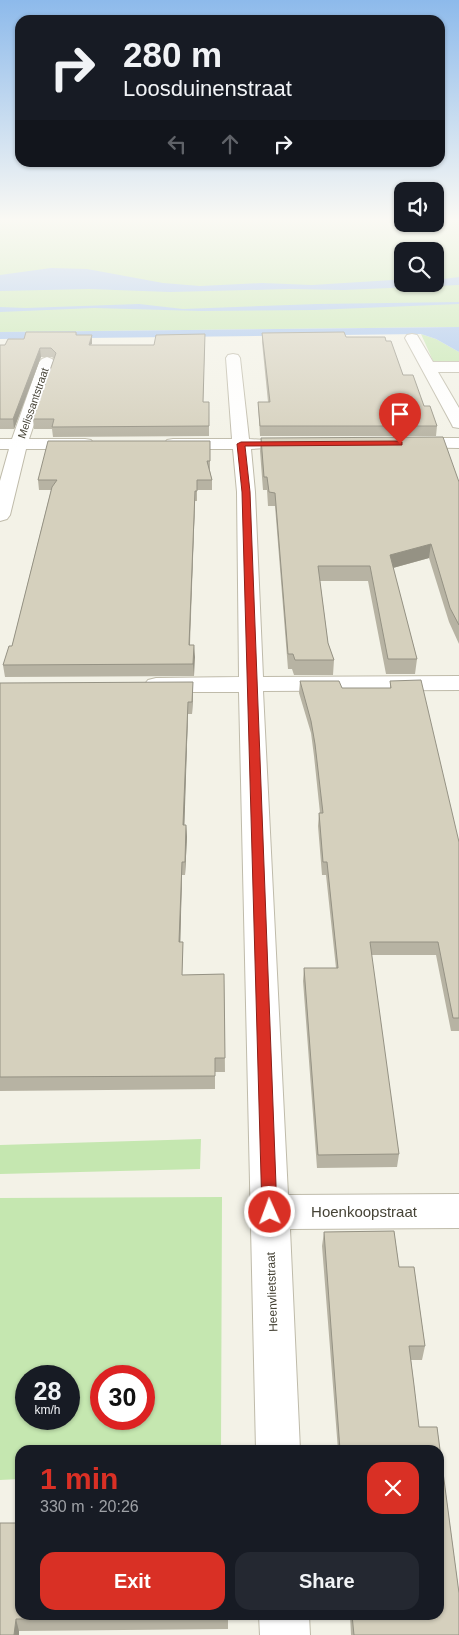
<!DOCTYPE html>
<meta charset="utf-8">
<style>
body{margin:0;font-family:Arial,sans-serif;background:#242831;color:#f1f3f6;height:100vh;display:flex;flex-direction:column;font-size:19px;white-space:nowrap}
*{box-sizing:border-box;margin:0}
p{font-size:16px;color:#9ea1a6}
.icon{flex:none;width:28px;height:28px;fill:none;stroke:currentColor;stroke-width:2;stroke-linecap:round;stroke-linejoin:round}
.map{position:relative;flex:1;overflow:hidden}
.details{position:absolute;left:15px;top:1445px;width:429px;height:175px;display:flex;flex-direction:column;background:#171b24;border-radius:15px;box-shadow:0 1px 4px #0004}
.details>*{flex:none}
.banner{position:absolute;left:15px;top:15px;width:430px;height:152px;border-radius:15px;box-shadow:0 1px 4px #0004;background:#171b24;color:#f1f3f6;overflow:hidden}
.tools{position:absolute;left:394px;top:182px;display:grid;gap:10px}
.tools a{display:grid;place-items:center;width:50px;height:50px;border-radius:10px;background:#171b24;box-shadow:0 1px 4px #0004;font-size:25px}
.speed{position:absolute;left:15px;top:1365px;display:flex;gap:10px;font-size:25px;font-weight:700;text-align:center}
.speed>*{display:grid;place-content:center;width:65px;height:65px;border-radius:50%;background:#171b24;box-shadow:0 1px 4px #0004;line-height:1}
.speed small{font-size:12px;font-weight:400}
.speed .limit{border:8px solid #d22;background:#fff;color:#111}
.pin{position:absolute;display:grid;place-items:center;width:42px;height:42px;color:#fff;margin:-51px -21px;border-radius:50% 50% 50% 0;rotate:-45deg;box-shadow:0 0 5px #0007}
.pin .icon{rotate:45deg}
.me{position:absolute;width:55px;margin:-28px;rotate:358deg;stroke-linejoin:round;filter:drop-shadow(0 0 4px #0008)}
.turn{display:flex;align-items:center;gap:18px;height:105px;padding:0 25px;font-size:22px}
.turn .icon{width:65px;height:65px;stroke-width:2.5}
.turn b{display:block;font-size:35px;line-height:42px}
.lanes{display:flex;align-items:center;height:48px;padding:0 25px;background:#0003;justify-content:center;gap:25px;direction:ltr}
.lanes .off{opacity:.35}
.round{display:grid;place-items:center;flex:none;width:52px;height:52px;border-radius:15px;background:#242831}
.head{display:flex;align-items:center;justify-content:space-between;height:85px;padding:0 25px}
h1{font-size:30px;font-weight:800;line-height:38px;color:#d93025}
.primary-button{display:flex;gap:10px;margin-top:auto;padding:10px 25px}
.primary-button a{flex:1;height:58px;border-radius:15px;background:#d93025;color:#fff;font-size:20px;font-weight:800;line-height:58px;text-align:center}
.primary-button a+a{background:#242831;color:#f1f3f6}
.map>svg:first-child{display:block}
</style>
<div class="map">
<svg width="459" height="1635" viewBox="0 0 459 1635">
<rect width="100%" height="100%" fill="#f3f2e7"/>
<path fill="#c5e7b0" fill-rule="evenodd" d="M0,219H402V224H435V219H459V327L0,332ZM402,251H435V284H402Z
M421,334L436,339L459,352V364L434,363Z
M201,1139L200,1169L0,1174V1145Z
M222,1197L221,1450H20V1479L0,1480V1198ZM26,1376H69V1419H26ZM101,1376H144V1419H101Z"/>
<path fill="#a4c3ef" d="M51,268L87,269L163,283L200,286L262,283L312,285L393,280H402V284H435V280L459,277V285L344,290L289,289L170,292L89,289L0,291V275Z
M459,302V304L314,310L201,311L94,308L0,312V307L26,308L139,304L183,309L318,304Z
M459,327V352L436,339L421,334L0,339V332Z"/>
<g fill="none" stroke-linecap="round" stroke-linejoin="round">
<g stroke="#bfbbaa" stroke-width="2">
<path id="minor" d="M412,334L417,335L433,362H459V372H438L459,408V428L453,427L451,423L405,338L407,335Z
M233,354L238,355L240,358L249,439L266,440L269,444L266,448L251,449L255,492L263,677L459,676V690L263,691L288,1195L459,1194V1228L290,1229L300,1450H256L239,692H156L148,690L144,685L148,680L156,678L239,677L237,492L233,449H173L167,448L164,444L167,440L173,439H232L226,358L228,355Z
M47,357L52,359L55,362L29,439H85L91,440L94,444L91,448L85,449H26L10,515L7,519L0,521V481L9,449H0V439H12L39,362L42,359Z
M408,438H459V448L402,447L399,443L402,439Z
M259,1615H309L310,1635H260Z"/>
</g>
<use href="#minor" fill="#fff" fill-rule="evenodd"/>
</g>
<path fill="#b7b3a3" d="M76,332L77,335L92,345H154L205,334L203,402H209V436L53,437L52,429H34L33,419L54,359L52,357H41L14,429H0V345H5L24,339Z
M262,333L346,337L386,341L403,375L437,426L436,436H260L258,402H268L262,342Z
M261,438L459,482V644L449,622L429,558L393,568L417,659L415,674H386L368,581H320L328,643L334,660L333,675H294L292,669H288L275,506H268L267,490H263L260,451Z
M210,441V471L212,480V490H197V501H195L190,645H194V676L5,677L3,665L12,646L51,490H39L38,480Z
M300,681L342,688H390V681L459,842V1031H451L436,955H371L399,1154L397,1167L317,1168L303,981L304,968H336L326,875H322L318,826L319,813H320L314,756L311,733L299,693Z
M0,683L193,694L192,714H188L184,825H186L187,837L185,875H182L180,942H183L182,975L224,974L225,1072H215V1089L0,1091Z
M394,1231L399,1267H414L425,1346L422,1360H411L414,1385L419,1427H437L459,1593V1635H351L350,1615H439V1450H338L322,1246L324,1232Z
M0,1523L228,1615V1629L19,1631V1635H0Z"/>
<path fill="#959284" d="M92,335V344L89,345Z
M40,348L41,357L14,429L13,419Z
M195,491V501L189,657V645Z
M431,544L429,558L389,569L390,555Z
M194,645L195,657L194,676L193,664Z
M193,682V694L192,714V702Z
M188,702V714L184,838L183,825Z
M186,825L187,837L185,875V862Z
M182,862V875L180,955L179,942Z
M16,1619L19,1631V1635H14Z"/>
<path fill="#d5d0bd" stroke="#959284" d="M26,332H76V335H92L89,345H154L156,335L205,334L203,402H209V426L52,427L54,419H33L56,353L51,348H40L13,419H0V345H5L8,339H24Z
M344,332L346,337H385L386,341H391L403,375H413L424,406H430L437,426H260L258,402H270L262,333Z
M443,437L459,482V625L450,608L431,544L390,555L417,659H388L370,566H318L328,643L334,660H295L293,654H288L275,493L269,492L267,477H264L261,438Z
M48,441H210V461H207L212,480H197V491H195L189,645H194L193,664L3,665L9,646H12L52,487L57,480H38Z
M421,680L459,842V1018H453L438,942H370L399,1154L318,1155L304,968H338L327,862H323L319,813H323L315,744L311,721L300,681H339L342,688H391L390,681Z
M193,682L192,702H188L183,825H186L185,862H182L179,942H183L182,975L224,974L225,1058H215V1076L0,1077V683Z
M394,1231L399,1267H414L425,1346H409L414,1385L419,1427H437L459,1593V1635H354L352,1615H439V1450H340L324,1232Z
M0,1523H20V1615H228V1618L16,1619L14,1635H0Z"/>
<linearGradient id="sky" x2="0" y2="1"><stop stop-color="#8dbaeb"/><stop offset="0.49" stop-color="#faf9f4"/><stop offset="1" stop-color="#faf9f4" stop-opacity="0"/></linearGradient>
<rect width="459" height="448" fill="url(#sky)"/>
<path fill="#d93025" stroke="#8d1f18" d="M400,441L402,442V445L245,446L250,492L277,1212L275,1217L270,1219L264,1217L262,1212L242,492L237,444L241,442Z"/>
<g text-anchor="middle" stroke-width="4" stroke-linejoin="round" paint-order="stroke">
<g font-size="11" fill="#464336" stroke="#fff">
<text transform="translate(33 403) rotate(-71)" y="4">Melissantstraat</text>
</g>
<g font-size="12" fill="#464336" stroke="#fff">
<text transform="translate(272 1292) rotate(-92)" y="4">Heenvlietstraat</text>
</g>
<g font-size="15" fill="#464336" stroke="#fff">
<text x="364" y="1217">Hoenkoopstraat</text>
</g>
</g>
</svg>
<div class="tools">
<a><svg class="icon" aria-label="sound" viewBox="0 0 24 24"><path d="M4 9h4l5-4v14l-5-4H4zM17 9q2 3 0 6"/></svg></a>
<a><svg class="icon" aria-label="search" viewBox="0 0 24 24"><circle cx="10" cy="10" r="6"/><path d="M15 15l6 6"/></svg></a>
</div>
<div class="speed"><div>28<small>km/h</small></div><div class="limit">30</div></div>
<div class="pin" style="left:400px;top:444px;background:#d93025"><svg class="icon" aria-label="arrive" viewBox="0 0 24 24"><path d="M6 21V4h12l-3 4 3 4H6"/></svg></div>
<svg class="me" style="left:270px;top:1212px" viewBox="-20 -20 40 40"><circle r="17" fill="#d93025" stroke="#fff" stroke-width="3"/><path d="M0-11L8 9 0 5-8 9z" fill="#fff"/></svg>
<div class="banner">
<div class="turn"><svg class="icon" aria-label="right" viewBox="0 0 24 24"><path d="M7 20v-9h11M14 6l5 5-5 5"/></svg><div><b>280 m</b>Loosduinenstraat</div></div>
<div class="lanes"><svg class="icon off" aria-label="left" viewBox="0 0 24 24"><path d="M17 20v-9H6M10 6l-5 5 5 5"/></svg><svg class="icon off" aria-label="ahead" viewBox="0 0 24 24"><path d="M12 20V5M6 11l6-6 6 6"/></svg><svg class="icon" aria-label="right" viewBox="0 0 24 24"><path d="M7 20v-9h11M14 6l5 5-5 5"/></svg></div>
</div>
<section class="details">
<div class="head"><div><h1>1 min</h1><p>330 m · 20:26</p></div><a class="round" style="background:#d93025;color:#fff"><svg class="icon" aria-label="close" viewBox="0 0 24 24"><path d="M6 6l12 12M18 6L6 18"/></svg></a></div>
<div class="primary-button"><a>Exit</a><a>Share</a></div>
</section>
</div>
